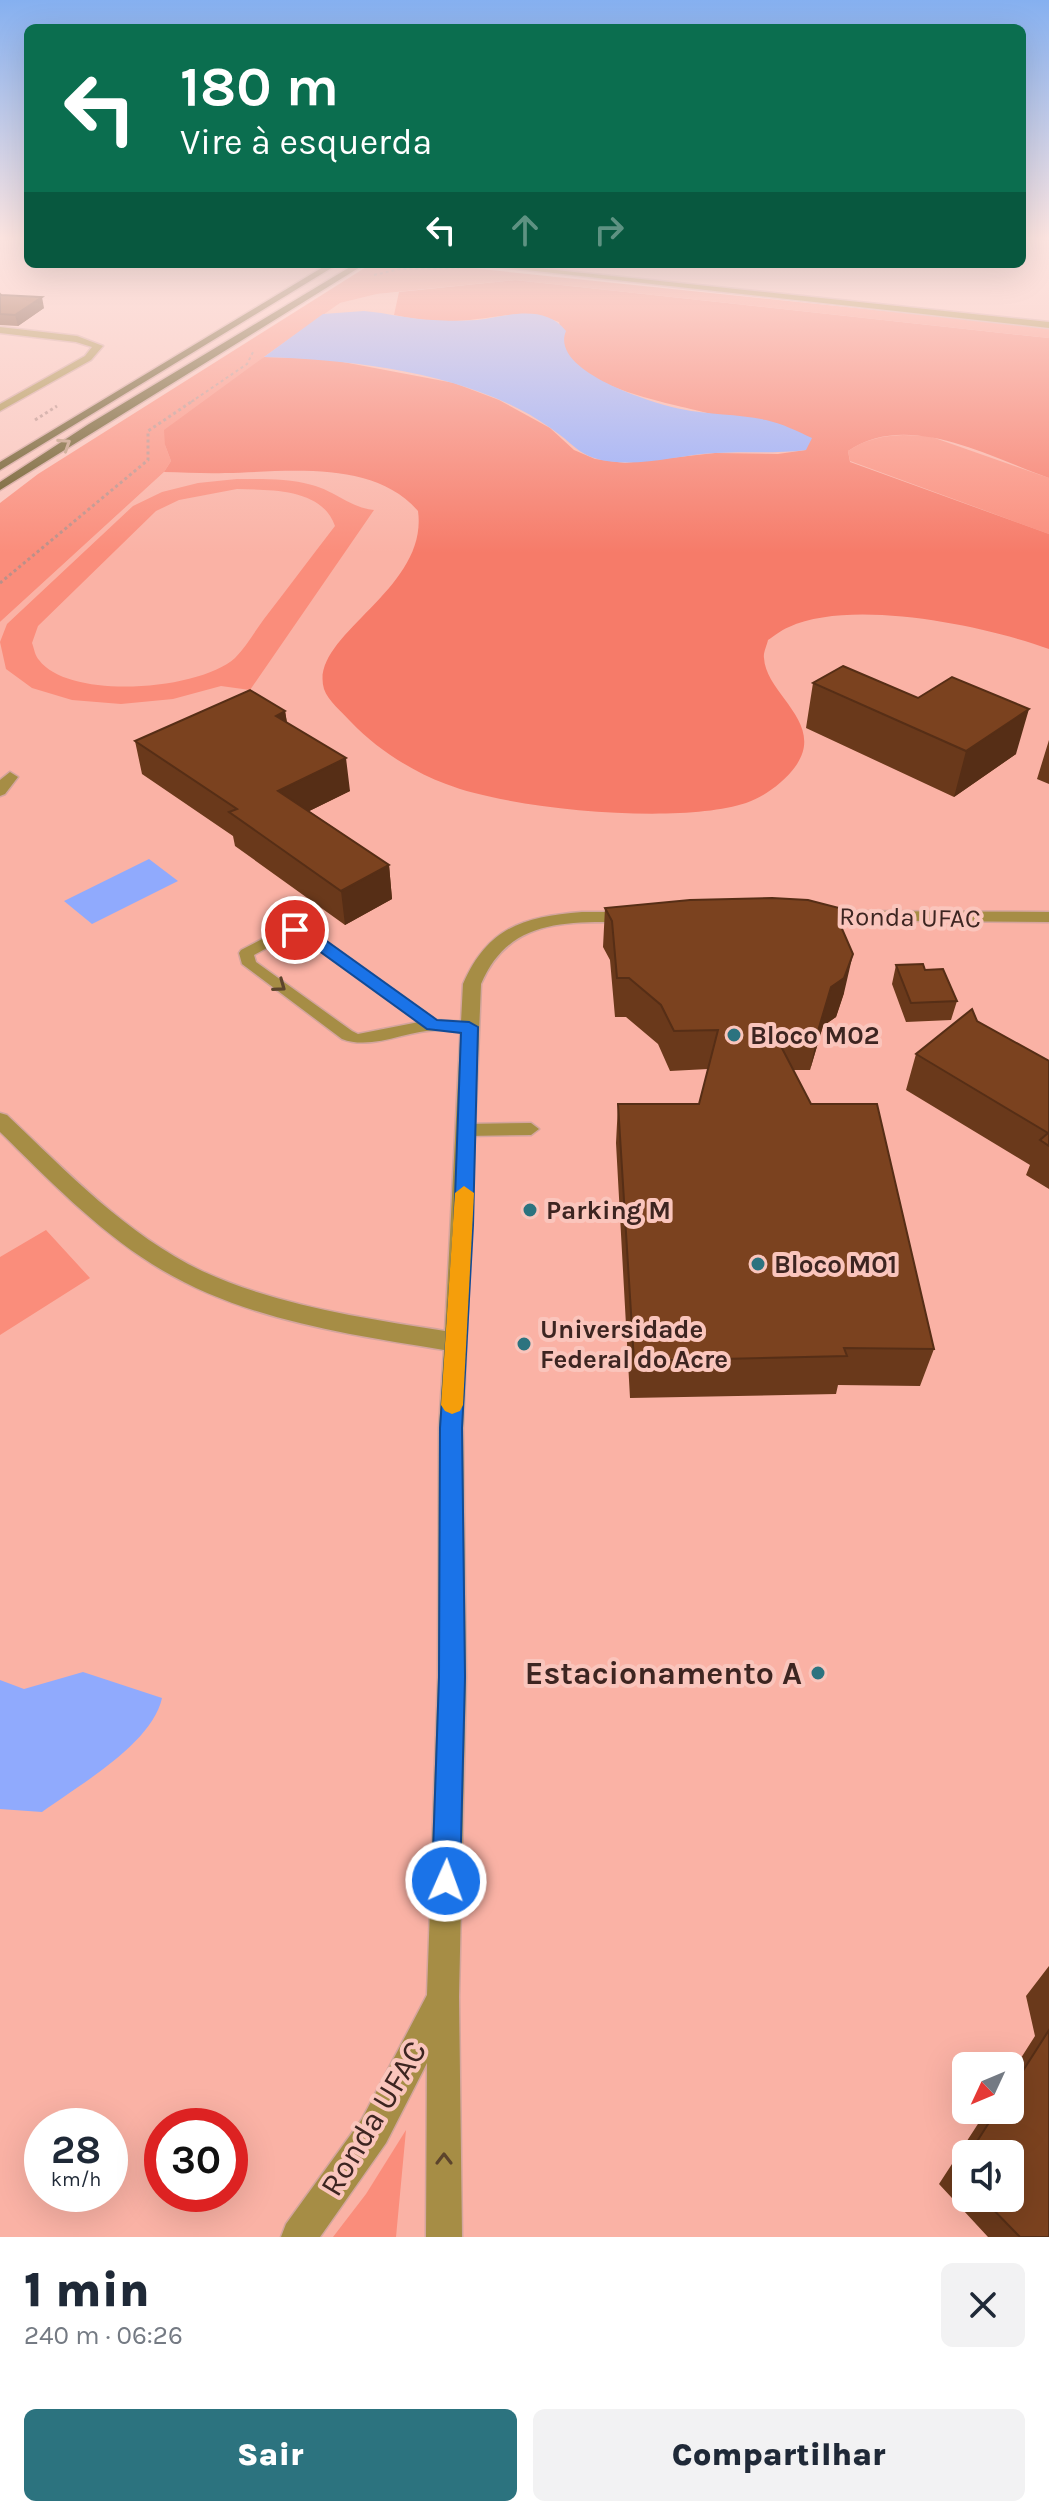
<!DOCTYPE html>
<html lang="pt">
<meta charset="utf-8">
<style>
body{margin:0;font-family:Karla,sans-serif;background:#f2f2f3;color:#1f2937;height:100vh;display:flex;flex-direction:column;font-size:30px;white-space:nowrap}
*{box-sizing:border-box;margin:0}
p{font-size:26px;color:#747a83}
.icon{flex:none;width:44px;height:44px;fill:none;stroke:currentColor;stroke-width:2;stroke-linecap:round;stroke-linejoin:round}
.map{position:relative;height:2237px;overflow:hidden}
.panel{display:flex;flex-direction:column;background:#fff;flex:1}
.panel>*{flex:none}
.guide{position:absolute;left:24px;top:24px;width:1002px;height:244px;border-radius:12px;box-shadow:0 8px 32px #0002;background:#0b6e4f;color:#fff;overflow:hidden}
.needle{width:52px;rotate:226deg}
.tools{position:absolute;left:952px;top:2052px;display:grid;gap:16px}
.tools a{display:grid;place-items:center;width:72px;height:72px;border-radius:12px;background:#fff;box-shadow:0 8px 32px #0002;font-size:40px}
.speed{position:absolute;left:24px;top:2108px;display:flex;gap:16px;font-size:40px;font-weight:700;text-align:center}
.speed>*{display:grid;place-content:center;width:104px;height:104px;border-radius:50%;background:#fff;box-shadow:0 8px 32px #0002;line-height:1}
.speed small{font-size:20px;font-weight:400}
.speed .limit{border:12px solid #d22;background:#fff;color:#111}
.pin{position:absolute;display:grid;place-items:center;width:68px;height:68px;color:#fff;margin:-34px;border:4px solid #fff;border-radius:50%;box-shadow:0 2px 8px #0007}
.me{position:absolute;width:88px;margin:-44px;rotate:2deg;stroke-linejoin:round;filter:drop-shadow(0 0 6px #0008)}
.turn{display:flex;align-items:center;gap:28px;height:168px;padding:0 24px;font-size:36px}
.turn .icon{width:104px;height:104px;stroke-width:2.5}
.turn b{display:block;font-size:56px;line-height:68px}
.lanes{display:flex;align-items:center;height:76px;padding:0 24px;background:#0003;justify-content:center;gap:40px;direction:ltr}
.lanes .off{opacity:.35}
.round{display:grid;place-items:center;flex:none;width:84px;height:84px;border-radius:12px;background:#f2f2f3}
.summary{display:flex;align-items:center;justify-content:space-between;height:136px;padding:0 24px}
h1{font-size:48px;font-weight:800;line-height:60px}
.action{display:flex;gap:16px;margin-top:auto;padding:16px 24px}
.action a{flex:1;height:92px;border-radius:12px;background:#2c737f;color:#fff;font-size:32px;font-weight:800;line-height:92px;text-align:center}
.action a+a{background:#f2f2f3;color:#1f2937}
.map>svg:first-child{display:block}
</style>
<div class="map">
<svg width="1049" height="2237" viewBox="0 0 1049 2237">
<rect width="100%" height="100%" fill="#fac5bc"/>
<path fill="#fab2a5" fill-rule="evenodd" d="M437,289L1049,338V2237H0V622L164,472L165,445L264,357L340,303L377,294ZM966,2066H1010V2110H966ZM42,2126H110V2194H42ZM162,2126H230V2194H162ZM966,2154H1010V2198H966Z"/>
<path fill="#fa8d7b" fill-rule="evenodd" d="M371,264H432L1049,328V338L515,280L377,294L340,303L264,357L165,445L171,461L164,472L0,622V503L38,474Z
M903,435L929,436L1049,478V534L850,461L848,451C866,439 882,436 903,435Z
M237,479C262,479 288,478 312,485C335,491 351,508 374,510L250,690L221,686L173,699L121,704L72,700L32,688L6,669L0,642L7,624L133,506L162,492L198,483ZM237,489C271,490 322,488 335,526C311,557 288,588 264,619C255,631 246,647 235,658C200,690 70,701 39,660C35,656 34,648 32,643L38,626L156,511L179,500Z
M46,1230L90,1278L0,1335V1257Z
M406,2130L396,2237H333L366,2194Z"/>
<path fill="#f67b69" d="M515,280L1049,338V478C989,457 908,410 848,451L850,462L1049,534V649C985,626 853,598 789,627C781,630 774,636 768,640C767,645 763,653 764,658C766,695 827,723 795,767C784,782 764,797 746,803C680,825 512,810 446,784C411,771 377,749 351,722C342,712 328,701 324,689C308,635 429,591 418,511C373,459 287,472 225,473C205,474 184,472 164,472L171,461L165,445L164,430L264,357L327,359L454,383L499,400L550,428L574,450L595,459L625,463L715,453L778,454L806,450C773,438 740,423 707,413C670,403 578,388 564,347C561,339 561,330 559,322C526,310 511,315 477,319C450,323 421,321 394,315L399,292Z"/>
<path fill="#90aafd" d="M364,311C387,313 409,319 433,320C447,321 463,321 477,320C507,316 544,303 566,331C549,371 652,403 681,409C709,415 739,414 766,420C783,424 797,431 812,438L806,450C776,454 746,451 715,453C676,455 632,470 594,458C579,453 572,444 560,435C547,425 533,416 519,409C446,371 344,359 264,357L323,314Z
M149,859L178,881L92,924L64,901Z
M83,1672L162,1698C152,1744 79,1785 42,1812L0,1809V1680L24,1689Z"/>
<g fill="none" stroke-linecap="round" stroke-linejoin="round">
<g stroke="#d4a59d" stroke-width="3">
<path id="service" d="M301,926L436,1020L469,1022L476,1027C468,1035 453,1031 441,1030C408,1029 373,1051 342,1039L242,964L239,953L241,950L283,928ZM291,935H298L419,1022L358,1034L352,1031L256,962L254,955Z
M531,1123L539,1129L531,1135L466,1136L458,1130L466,1124Z"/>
</g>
<g stroke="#d4a59d" stroke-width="3">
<path id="minor" d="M0,327L77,336L103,346L91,360L0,411V404L85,356L92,347L76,342L0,333Z
M10,772L18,777L5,794L0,796V780Z
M813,911L1049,912V922L807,920L804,916L807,912Z
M582,912H629L638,917L629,922C566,922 509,918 481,984L463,1428L466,1677L459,1997L462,2237H426L427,2063L386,2143L320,2237H281L286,2224L362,2119L427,1995L438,1677L439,1428L444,1350C345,1334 239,1319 152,1264C95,1228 48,1179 0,1132V1113L7,1115C67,1172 127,1235 202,1271C278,1306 364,1318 445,1331L463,984C488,927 523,917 582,912Z"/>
</g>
<g stroke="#d4a59d" stroke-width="3">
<path id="tertiary" d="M472,264H499L1049,322V328Z"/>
</g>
<g stroke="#d4a59d" stroke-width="3">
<path id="primary" d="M328,264H338L0,470V462Z
M355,264H365L0,490V482L89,424Z"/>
</g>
<path stroke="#bb9089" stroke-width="2" stroke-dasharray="3 3" stroke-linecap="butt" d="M374,275L400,269L459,268
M191,402L247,364L254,350"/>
<path stroke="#bb9089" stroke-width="3" stroke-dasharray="3 3" stroke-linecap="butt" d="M35,420L57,406
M0,583L148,460V431L194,400"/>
<use href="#service" fill="#a68d45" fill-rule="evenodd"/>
<use href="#minor" fill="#a68d45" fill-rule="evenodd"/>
<use href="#tertiary" fill="#a68d45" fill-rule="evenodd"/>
<use href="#primary" fill="#675623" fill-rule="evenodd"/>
</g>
<path fill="#6a391b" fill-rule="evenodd" d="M0,294L44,308L18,326L0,325Z
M813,683L1016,754L954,797L806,728Z
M285,711L287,722L350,791L309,811L389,865L392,899L345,925L235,846L233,836L142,774L135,741Z
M1049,740V784L1037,779Z
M605,908L839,922L844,993L836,1017L823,1026L810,1070H793L934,1349L920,1386L838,1385L836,1394L630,1398L616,1143L618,1104H699L708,1069L670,1071L658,1044L626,1017H615L610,960L603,947Z
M896,965L925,970L957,1001L951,1020L906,1022L892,984Z
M977,1021L1049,1061V1189L1026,1175L1030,1165L906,1090L916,1054Z
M1049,1966V2237H988L939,2184L987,2110H1010V2075L1035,2036L1026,1996ZM966,2154H1010V2198H966Z"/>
<path fill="#562e16" d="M42,297L44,308L18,326L15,315Z
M1029,709L1016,754L954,797L966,751Z
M285,711L290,744L276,716Z
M346,758L350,791L283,824L278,791Z
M389,865L392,899L345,925L341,891Z
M853,954L844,993L836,1017L823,1026L810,1070L818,1031L831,987Z"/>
<path fill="#7b421f" stroke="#562e16" stroke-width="2" d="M0,294L1,295L42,297L15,315L0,314Z
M843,666L918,698L952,677L1029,709L966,751L813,683Z
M250,690L285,711L276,716L346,758L278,791L389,865L341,891L229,812L237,809L135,741Z
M772,898L808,900L839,908V922L853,954L844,978L831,987L818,1031H773L811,1104H877L934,1349L844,1348L847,1356L634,1361L618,1104H699L718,1030L674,1031L661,1005L629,978H617L612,921L605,908L690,900Z
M923,964L925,970L943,969L957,1001L911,1003L896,965Z
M972,1009L977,1021L1049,1061V1146L1040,1140L1048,1133L916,1054Z
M1049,2030V2237H1020L982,2198H1010V2154H969L997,2110H1010V2091Z
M966,2158V2181L957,2172Z"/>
<defs><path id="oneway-chevron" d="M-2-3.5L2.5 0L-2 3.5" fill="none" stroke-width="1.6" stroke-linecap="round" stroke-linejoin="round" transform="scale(2)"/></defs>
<use stroke="#bf997f" href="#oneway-chevron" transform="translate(65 444) rotate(-33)"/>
<g stroke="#5c442c">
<use href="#oneway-chevron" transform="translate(280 986) rotate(36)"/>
<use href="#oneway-chevron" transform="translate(444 2159) rotate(-90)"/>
</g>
<linearGradient id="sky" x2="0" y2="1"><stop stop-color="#85b0f0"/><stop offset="0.43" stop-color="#fde5e1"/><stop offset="1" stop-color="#fde5e1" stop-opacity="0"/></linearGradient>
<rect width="1049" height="553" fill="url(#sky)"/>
<path fill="#1a73e8" stroke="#114b97" stroke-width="2" d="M295,925L307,927L437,1020L469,1022L478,1027L473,1225L462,1428L465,1677L460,1881L456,1891L446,1895L436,1891L432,1881L439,1677L440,1428L454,1225L461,1033L427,1029L297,935L289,933V926Z"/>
<path fill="#f59e0b" d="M464,1186L474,1193L463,1405L460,1411L452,1414L445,1411L441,1405L455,1193Z"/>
<g fill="#2c737f" stroke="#fac5bc" stroke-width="3">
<circle cx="734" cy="1035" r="8"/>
<circle cx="530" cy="1210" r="8"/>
<circle cx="758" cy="1264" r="8"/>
<circle cx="524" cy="1344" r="8"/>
<circle cx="818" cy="1673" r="8"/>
</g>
<g text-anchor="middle" stroke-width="8" stroke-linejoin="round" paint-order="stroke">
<g font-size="26" fill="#3d2521" stroke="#fac5bc">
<text transform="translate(910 917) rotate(1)" y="9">Ronda UFAC</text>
</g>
<g font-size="26" font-weight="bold" fill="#3d2521" stroke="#fac5bc" text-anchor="start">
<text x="750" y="1044">Bloco M02</text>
<text x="546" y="1219">Parking M</text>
<text x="774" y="1273">Bloco M01</text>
<text x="540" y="1338">Universidade<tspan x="540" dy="30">Federal do Acre</tspan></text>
</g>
<g font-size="32" font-weight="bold" fill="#3d2521" stroke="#fac5bc" text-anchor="end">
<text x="802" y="1684">Estacionamento A</text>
</g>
<g font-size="32" fill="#3d2521" stroke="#fac5bc">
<text transform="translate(373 2118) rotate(-59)" y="11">Ronda UFAC</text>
</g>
</g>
</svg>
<div class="tools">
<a><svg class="needle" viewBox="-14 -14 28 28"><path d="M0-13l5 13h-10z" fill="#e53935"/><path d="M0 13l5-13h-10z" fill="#747a83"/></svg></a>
<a><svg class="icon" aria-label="sound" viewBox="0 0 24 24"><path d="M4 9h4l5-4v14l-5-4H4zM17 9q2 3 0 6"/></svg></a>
</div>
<div class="speed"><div>28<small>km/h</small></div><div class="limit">30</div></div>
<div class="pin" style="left:295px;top:930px;background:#d93025"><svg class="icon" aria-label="arrive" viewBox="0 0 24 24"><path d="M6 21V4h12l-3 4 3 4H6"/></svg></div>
<svg class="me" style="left:446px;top:1881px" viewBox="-20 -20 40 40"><circle r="17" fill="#1a73e8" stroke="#fff" stroke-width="3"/><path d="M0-11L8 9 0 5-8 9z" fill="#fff"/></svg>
<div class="guide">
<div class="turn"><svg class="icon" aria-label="left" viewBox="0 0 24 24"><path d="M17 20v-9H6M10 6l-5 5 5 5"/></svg><div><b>180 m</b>Vire à esquerda</div></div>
<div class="lanes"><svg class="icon" aria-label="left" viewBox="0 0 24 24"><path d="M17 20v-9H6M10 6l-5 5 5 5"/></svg><svg class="icon off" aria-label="ahead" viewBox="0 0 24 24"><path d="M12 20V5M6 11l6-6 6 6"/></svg><svg class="icon off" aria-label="right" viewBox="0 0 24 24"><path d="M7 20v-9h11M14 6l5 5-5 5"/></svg></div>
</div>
</div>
<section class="panel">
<div class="summary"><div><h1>1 min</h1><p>240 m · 06:26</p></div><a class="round"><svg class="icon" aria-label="close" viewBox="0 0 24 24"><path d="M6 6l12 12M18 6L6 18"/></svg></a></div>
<div class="action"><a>Sair</a><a>Compartilhar</a></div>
</section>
